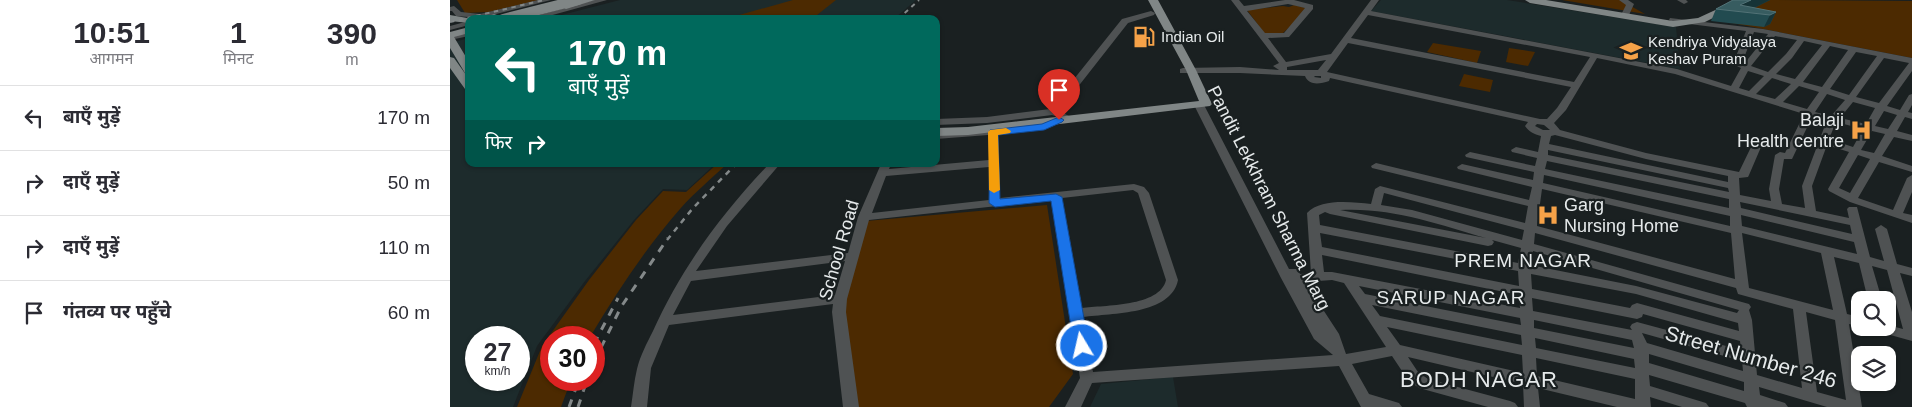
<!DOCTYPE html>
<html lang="hi">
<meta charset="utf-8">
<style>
body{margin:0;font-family:Arial,"Noto Sans Devanagari",sans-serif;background:#f2f2f3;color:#2b2b33;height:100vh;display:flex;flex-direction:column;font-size:19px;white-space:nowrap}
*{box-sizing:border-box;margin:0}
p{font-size:16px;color:#7c7c81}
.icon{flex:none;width:28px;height:28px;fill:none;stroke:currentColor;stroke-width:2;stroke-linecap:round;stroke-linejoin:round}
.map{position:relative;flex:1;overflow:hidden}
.drawer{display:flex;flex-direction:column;background:#fff;width:450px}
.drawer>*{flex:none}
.guide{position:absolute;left:15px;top:15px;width:475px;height:152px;border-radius:10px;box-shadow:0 1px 4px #0004;background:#00695c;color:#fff;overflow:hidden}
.controls{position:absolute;left:1401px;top:291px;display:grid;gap:10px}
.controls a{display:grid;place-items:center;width:45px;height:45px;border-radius:10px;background:#fff;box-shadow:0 1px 4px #0004;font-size:25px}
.speed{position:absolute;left:15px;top:326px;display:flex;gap:10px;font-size:25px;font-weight:700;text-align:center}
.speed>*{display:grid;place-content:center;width:65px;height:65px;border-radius:50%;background:#fff;box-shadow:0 1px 4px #0004;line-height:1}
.speed small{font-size:12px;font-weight:400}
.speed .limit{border:8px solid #d22;background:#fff;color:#111}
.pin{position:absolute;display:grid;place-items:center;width:42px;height:42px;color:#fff;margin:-51px -21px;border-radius:50% 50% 50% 0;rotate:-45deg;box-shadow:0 0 5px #0007}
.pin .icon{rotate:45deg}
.me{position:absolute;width:55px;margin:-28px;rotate:351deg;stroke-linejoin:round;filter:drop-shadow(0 0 4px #0008)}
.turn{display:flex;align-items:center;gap:18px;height:105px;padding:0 20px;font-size:22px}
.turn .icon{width:65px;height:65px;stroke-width:2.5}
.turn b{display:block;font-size:35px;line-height:42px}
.then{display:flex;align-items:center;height:48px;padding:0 20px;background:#0003;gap:10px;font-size:19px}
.eta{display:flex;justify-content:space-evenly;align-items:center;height:85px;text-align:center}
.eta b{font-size:30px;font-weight:800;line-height:35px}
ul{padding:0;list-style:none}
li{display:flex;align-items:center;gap:15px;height:65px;padding:0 20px;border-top:1px solid #e1e1e2}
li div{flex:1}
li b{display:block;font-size:19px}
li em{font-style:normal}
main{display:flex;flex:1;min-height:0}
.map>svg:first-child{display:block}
</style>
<main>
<section class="drawer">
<div class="eta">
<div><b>10:51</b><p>आगमन</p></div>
<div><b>1</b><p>मिनट</p></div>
<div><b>390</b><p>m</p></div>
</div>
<ul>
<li><svg class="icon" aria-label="left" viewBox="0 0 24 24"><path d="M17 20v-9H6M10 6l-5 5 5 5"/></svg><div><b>बाएँ मुड़ें</b></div><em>170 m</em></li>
<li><svg class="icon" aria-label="right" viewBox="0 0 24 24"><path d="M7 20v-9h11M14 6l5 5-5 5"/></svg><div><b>दाएँ मुड़ें</b></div><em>50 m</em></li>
<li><svg class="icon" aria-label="right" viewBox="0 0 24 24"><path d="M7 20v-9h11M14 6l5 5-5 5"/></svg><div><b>दाएँ मुड़ें</b></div><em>110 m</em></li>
<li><svg class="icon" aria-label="arrive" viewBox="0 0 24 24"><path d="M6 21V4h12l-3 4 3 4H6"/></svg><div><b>गंतव्य पर पहुँचे</b></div><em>60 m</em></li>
</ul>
</section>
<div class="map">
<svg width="1462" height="407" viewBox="0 0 1462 407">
<rect width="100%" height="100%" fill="#1a2021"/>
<path fill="#1d2b2c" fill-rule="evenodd" d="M170,0H466L444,19H96Z
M931,0H1057L1226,27L1230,69L921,11Z
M19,38V164H265L237,190L213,189L184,220L135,281L87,346L63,407H0V43ZM26,338H69V380H26Z
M723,377L728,407H640L651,384Z"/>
<path fill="#4c2a01" d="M7,0H90L39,12L15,13Z
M343,0H386L362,19H275Z
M1112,0H1170L1195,14Z
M1313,0L1462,1V58L1282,23Z
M844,5L856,8L846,21L833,33L815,34L797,10L833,6L839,7Z
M983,43L1031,51L1027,63L977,52Z
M1059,48L1085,52L1078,66L1056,62Z
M1014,74L1043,80L1040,92L1009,86Z
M267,164H277C261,179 244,193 230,209C195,249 167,292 140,337L101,338V380H121L111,407H67L92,346L139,280L186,220L213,191L236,192Z
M597,205L623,374L599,407H408L394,307L416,221Z"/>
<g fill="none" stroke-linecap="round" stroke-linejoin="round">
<path fill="#4f5253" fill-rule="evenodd" d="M88,0H101L30,18L6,16L2,11H0V7L4,6L11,12L30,14Z
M144,0H157L88,19H74Z
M781,0H789L794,6L835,0H844L863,5V9L839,37L818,38L836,62L881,54L921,0H929L921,11L1227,69L1281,86L1291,68L1283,64L1296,31L1223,22L1219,20L1220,18L1313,29L1462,58V71L1437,106L1450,110L1459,95L1462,94V105L1458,112L1462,113V119L1455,117L1447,131L1462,135V141L1444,137L1432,156L1462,166V172L1429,162L1408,198L1443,210L1457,178L1462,175V192L1453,213L1462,215V223L1400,202L1379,191L1378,189L1399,152L1377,145L1362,186L1366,211L1399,218L1397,209L1399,207H1407L1420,257L1434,261L1425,229L1431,225L1437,229L1447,264L1462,268V276L1450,273L1462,312V341L1426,331L1424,328H1438V325L1453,329L1437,270L1422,266L1432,300H1418L1409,263L1384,257L1397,314L1410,317V327L1399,324L1412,407H1377L1309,387L1310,395L1335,403L1338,407H1297L1295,403L1199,375L1200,386L1256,403L1259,407H1232L1200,397L1201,407H1167L1088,388L1090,407H1074L1073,384L958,357L968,372L978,379L1060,401L1065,403L1068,407H1038L969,388L958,380L942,356L902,364L919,394L949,403L952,407H911L889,366L642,383L631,407H615L630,378L601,200L419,220L397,299L396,312L409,407H393L382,312L383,304L219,325L201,368L197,407H181C183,394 184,381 187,369C190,356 197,343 203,331C231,269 271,214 319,164H330L277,226L246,271L398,253L408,217L431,164H441L439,169L539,160L538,135L486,139V133L592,124L608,117L602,115L537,123L486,125V119L537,117L600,109L672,19L701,11L705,13L704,15L678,23L609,111L619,116L613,119L612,122L594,130L548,134L550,198L684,184L694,187L699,193L728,280C721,315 662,313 633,317L643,372L883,355L864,339L831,278L744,105L746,103L749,102L754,105L839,269H847L850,274L861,273L857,213C871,198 902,202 921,204L925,189L930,186L1075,223L1078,206L922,168L921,166L926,163L1079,200L1082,187L1008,169L1007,167L1012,164L1083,180L1084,172L1016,157L1015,155L1020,152L1085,166L1087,158L1062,152L1061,150L1066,147L1088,152L1091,136C1084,134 1079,132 1075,126L1078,122L880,78L879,81C870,84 859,86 855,76L790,73H730V69L733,68L790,67L829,70L823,66L829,63ZM838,4L855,8L834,33H815L797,11ZM918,15L1140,57L1124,82L901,38ZM1304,32L1318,34L1294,64L1292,63ZM1325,36L1347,40L1336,54L1318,72L1301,66ZM1354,41L1372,45L1345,79L1326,74L1342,58ZM898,43L1121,87L1107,108L1097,119H1090L877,72ZM1380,46L1398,50L1372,87L1353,82ZM1406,52L1427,56L1399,95L1380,89ZM1147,58L1225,74L1354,114L1335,153L1330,152L1325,155L1319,189L1321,201L1290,195L1289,178L1298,177L1299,175L1311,147L1310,145H1302L1289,172L1196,153L1110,130L1104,123L1116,110ZM1434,58L1459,63L1429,103L1406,97ZM876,60L868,70H837V67ZM1298,71L1314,76L1299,91L1289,88ZM865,76H871V78L864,77ZM1322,78L1341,84L1325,99L1306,94ZM1349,86L1369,92L1357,109L1333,102ZM1377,94L1395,100L1381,116L1365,112ZM1403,102L1425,108L1416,124L1390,118ZM1434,111L1447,115L1438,129L1425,126ZM1362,117L1377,120L1352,186L1355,208L1332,204L1329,189L1334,159H1342L1343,157ZM1386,122L1413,129L1403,147L1379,139ZM1087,124L1094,125L1100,130H1093L1085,126ZM1422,131L1435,134L1424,153L1411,150ZM1105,135L1196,159L1278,176V182L1099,144L1101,136ZM1098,150L1278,188L1279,192L1098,155ZM1408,155L1420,159L1400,193L1389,188ZM1097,161L1279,199V208L1095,169ZM539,167V200L422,213L436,176ZM1094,175L1280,216V226L1093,183ZM1092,189L1281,233L1285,279L1087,226ZM683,190L688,193L716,280C710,307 654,305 632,308L612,198ZM934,193L1074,230L1072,240L962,210L931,205ZM1290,202L1400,225L1402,234L1291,208ZM890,210C940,207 988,224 1036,238ZM875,212L880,214L1038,246L1042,245L1044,242L1042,240L1071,248L1068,263L870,225L869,215ZM1291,215L1404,242L1407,254L1292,226ZM870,233L1068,271L1069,286L872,247ZM1085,233L1286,288L1288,294L1343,309L1352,388L1307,375L1302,320L1299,310L1301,307L1299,304L1084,244ZM1292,233L1371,253L1383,310L1299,288ZM1083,251L1289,310L1287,313L1186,286L1080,265ZM872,255L1069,295L1070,308L882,272H874ZM395,261L385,295L223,315L241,281ZM1081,274L1186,294L1288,323L1289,331L1187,303L1182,305L1180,308L1082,289ZM882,280L894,283L936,347L896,354L889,334L855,282ZM909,286L1070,318L1071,325L915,294ZM1082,298L1187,319L1192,317L1193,314L1290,341L1291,350L1187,322L1182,324L1180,327L1182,330L1083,311ZM922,305L1071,335L1072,345L930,316ZM1356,312L1385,320L1396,400L1367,392ZM1084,320L1182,340L1184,348L1084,328ZM937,327L1072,355L1073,373L950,345ZM1192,333L1292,361L1293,371L1197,343ZM1085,338L1184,359L1185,368L1086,348ZM1199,354L1294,382V391L1199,363ZM1086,358L1185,379V399L1087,376Z
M1169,0H1178L1184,4L1179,15L1172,13L1176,5Z
M1227,0H1236L1238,2L1234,4Z
M19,21V25L0,30V26Z
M19,31V36L0,40V36Z"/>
<path fill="#808686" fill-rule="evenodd" d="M129,0H145L116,9L111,6Z
M698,0H708L746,70L762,104L760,106L518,135L486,136V128L518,127L749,101L736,70Z
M1075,0H1096L1223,21L1248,18L1287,0H1299L1255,22L1223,27L1080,3Z
M44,14L47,15L48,19H30Z
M0,15L23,19H19V23L0,21Z
M19,27V33L4,37L19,62V74L15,73L0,48V32Z
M0,57L4,58L19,79V90L15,89L0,68Z"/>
<path stroke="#84898a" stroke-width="2" stroke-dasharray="4.5 4.5" stroke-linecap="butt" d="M448,19L469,0
M0,22L94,0"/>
<path stroke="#84898a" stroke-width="2.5" stroke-dasharray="5.5 5.5" stroke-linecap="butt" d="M217,240L243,208L286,164"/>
<path stroke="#84898a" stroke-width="3" stroke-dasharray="8 8" stroke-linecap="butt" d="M144,344L168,298
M144,362L171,307L218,238
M119,407L129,380
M128,407L137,380"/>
<path stroke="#808686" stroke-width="10" d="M53,19L128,0"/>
</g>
<path fill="#224b50" d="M1283,0H1320L1304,8L1326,12L1320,24L1314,27L1261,21L1266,9Z"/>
<path fill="#163336" d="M1301,0H1320L1296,12L1290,5Z
M1326,12L1320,24L1314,27L1320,15Z"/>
<path fill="#375c60" stroke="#527276" d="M1283,0H1301L1290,5L1326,12L1320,15L1266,9Z"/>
<path fill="#1a73e8" stroke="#114b97" d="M609,117L614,120L612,122L594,130L548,135L550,199L606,194L612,197L639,346L636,349L632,351L627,349L624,346L601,201L545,207L539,203L540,130L592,124Z"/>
<path fill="#f59e0b" d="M556,128L561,131L560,133L548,135L550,190L544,193L539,190L538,132L540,130Z"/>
<defs>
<g id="fuel-bare" transform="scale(1.725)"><path d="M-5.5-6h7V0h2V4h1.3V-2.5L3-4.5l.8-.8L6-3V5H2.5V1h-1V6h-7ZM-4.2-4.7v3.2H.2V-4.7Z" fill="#f6a248" stroke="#1a2021" stroke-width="2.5" paint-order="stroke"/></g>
<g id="school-bare" transform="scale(1.725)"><path d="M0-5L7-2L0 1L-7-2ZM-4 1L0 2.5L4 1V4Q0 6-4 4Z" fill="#f6a248" stroke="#1a2021" stroke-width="2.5" paint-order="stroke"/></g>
<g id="hospital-bare" transform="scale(1.725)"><path d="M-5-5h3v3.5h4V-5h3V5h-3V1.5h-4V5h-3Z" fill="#f6a248" stroke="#1a2021" stroke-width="2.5" paint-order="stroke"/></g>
</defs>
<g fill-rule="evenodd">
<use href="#fuel-bare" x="694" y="37"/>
<use href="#school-bare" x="1181" y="51"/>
<use href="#hospital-bare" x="1411" y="130"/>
<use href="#hospital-bare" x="1098" y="215"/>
</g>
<g text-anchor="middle" stroke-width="4.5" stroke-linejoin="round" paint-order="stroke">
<g font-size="15" fill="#e6eaeb" stroke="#1a2021" text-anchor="start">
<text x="711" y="42">Indian Oil</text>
<text x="1198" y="47">Kendriya Vidyalaya<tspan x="1198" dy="17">Keshav Puram</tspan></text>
</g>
<g font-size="18" fill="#e6eaeb" stroke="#1a2021" text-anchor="end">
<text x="1394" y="126">Balaji<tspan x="1394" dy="21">Health centre</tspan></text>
<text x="1114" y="211" text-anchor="start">Garg<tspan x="1114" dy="21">Nursing Home</tspan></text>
</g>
<g font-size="18" fill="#e6eaeb" stroke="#1a2021">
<text transform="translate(819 198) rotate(63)" y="6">Pandit Lekkhram Sharma Marg</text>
<text transform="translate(389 250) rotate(-74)" y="6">School Road</text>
</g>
<g font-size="19" letter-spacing="1" fill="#e6eaeb" stroke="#1a2021">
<text x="1073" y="267">PREM NAGAR</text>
<text x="1001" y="304">SARUP NAGAR</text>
</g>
<g font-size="21" fill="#e6eaeb" stroke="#1a2021">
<text transform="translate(1301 357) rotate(16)" y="7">Street Number 246</text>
</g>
<g font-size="22" letter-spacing="1" fill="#e6eaeb" stroke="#1a2021">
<text x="1029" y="387">BODH NAGAR</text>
</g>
</g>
</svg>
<div class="controls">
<a><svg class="icon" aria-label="search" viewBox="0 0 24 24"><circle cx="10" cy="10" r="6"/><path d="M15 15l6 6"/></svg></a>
<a><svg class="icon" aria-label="layers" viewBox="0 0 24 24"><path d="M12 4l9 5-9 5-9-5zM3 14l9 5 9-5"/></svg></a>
</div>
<div class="speed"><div>27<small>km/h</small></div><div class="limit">30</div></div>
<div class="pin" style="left:609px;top:120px;background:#d93025"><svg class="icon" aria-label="arrive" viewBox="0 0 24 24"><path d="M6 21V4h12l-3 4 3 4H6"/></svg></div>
<svg class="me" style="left:632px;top:346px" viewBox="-20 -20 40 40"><circle r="17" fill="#1a73e8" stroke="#fff" stroke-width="3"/><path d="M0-11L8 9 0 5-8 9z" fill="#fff"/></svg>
<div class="guide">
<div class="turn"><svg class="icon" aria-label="left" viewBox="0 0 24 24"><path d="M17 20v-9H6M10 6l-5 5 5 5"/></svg><div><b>170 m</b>बाएँ मुड़ें</div></div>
<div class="then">फिर<svg class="icon" aria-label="right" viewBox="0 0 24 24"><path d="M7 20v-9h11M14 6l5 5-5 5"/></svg></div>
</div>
</div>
</main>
